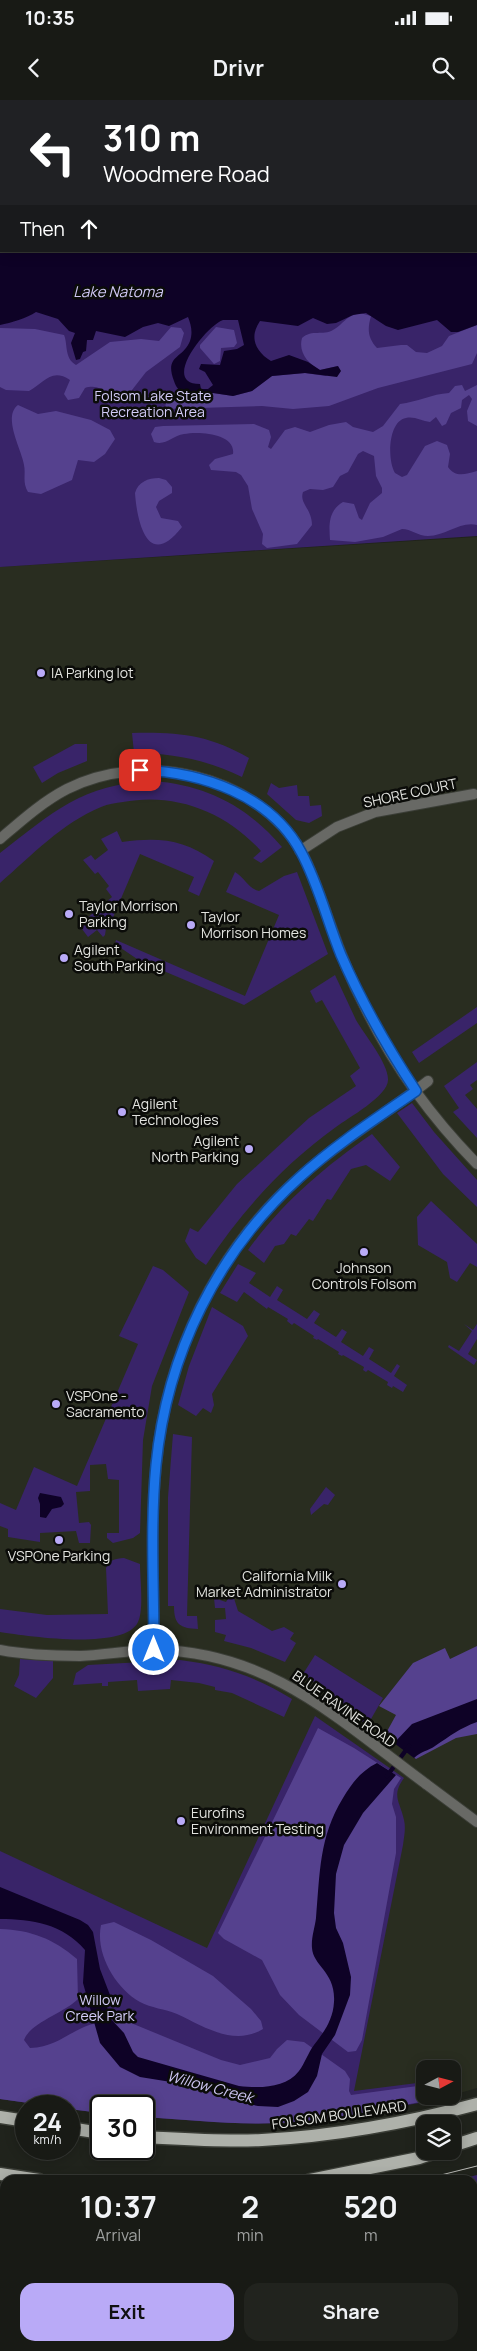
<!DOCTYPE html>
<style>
body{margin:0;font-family:Manrope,sans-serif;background:#21231e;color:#f1f3f6;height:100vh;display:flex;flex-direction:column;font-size:19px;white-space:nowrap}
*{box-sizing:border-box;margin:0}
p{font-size:16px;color:#9fa1a0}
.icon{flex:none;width:28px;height:28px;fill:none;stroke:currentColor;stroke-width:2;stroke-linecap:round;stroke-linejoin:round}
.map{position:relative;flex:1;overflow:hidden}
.sheet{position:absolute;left:0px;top:2075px;width:478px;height:176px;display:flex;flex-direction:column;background:#181a15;border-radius:15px 15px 0 0;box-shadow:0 2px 12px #0003,0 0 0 1px #363834}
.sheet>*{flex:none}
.hud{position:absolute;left:0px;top:0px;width:478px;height:152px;box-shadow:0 2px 12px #0003,0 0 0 1px #363834;background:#202124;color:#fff;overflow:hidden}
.needle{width:32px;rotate:83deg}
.fabs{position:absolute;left:416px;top:1960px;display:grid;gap:10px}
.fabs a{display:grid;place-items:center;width:45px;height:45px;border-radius:10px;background:#181a15;box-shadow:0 2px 12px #0003,0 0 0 1px #363834;font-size:25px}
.speed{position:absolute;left:15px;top:1995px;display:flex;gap:10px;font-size:25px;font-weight:700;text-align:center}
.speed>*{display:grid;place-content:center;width:65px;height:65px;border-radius:50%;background:#181a15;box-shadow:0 2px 12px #0003,0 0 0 1px #363834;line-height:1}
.speed small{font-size:12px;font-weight:400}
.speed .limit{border:2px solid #111;border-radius:8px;background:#fff;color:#111}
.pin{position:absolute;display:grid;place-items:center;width:42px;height:42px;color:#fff;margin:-21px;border-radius:10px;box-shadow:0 2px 8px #0006}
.me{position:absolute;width:55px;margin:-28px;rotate:0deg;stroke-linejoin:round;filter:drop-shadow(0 0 4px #0008)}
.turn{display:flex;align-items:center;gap:18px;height:105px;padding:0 20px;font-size:22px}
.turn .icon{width:65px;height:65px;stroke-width:2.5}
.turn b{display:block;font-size:35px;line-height:42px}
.then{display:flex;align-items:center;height:48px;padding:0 20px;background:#0003;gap:10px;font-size:19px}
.eta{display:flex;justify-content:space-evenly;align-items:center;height:85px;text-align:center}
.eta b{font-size:30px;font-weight:700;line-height:35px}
.button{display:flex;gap:10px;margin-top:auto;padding:10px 20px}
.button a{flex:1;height:58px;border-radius:15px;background:#b9aaf7;color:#111;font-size:20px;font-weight:700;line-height:58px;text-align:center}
.button a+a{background:#21231e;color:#f1f3f6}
.status{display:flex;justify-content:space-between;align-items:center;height:35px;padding:0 25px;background:#181a15;direction:ltr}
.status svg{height:14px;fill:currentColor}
header{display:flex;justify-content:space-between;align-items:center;height:65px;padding:0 20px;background:#181a15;font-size:22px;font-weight:700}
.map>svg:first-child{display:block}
</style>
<div class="status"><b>10:35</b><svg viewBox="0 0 49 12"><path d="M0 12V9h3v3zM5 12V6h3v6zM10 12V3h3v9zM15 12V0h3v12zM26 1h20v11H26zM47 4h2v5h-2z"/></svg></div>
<header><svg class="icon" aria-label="back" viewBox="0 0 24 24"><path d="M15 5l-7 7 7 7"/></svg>Drivr<svg class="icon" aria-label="search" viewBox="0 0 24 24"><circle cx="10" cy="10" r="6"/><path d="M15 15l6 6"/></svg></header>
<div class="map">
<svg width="477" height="2251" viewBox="0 0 477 2251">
<rect width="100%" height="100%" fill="#20231c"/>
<path fill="#292d20" d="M477,437V1988L453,1995L452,1969H425V1996H446L330,2018L282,2023H242L144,2017V2006H101V2013L69,2009V2006H50L0,1999V467Z
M477,2127V2251H314V2246H472V2129Z"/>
<path fill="#392469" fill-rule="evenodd" d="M0,0H477V436L0,467ZM1,1H476V151H1Z
M132,633C179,632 209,635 249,658L242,677C207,660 173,653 134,653Z
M75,644H87V661L58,673L42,683L33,667Z
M153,681C206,685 247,706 282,747L261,763L253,758L261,751C226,712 175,692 123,702C116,703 108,704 101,707C62,723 31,756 0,783V753C53,712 82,684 153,681Z
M271,683L279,688L297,685L298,696H309L310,706L321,705L322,716L309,723L296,720L267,694Z
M117,731L122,742C159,737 183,739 214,761L199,796L188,791L194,777L140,754L111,822H107L105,835L103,837L97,830L88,837L79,825L112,797L106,789L109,786L98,772L95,774L83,760L91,755L95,760L108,750L101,739Z
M235,772C244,777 249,789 259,791L284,776L297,772L328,854L244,905L140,861L115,844L116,840L245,896L279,815L226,792Z
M335,875C342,890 349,905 356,920C364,934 389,964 388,980C388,996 348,1018 336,1027C283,1065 242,1111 206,1165L196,1158L185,1141L190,1128L198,1132L237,1084L309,1018L356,986L350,976L360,968L322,900L316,903L310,891Z
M477,907V923L419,963L412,952Z
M477,962V980L470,985L473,989L465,995L477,1009V1038L453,1012L459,1008L444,986Z
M412,1003L434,1032L477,1080V1107L443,1074L397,1013Z
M372,1034L400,1067L390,1081L366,1065L351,1069L331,1100L327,1099L313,1121L309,1119L296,1136L291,1134L284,1144L275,1146L264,1163L248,1150C282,1103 324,1067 372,1034Z
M431,1101L477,1144V1167L470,1163L457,1182L450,1178L447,1162L418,1145L417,1117Z
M238,1164L256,1173L249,1183L270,1197L277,1186L283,1190L277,1200L307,1219L314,1210L320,1214L314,1223L336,1237L342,1229L347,1232L341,1242L363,1256L369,1247L374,1250L369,1259L391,1273L397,1264L400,1266L394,1276L407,1285L403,1292L393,1286L392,1288L387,1285L388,1282L368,1270L366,1272L363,1270L364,1267L343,1255L342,1256L338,1254L339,1252L318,1239L317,1240L313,1238L314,1236L294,1223L292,1225L287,1221L288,1219L268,1207L267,1209L244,1192L237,1202L220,1193Z
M153,1166L163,1170L189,1192L152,1286L143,1340L140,1433L133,1438L113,1443L107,1438V1433H119V1380L108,1379L106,1364L90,1365V1391L76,1392L79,1423L89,1422L91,1425L90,1443H79L76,1431L40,1433V1442L8,1437V1429L0,1426V1403L16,1410L34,1367L77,1386L138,1244L119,1236Z
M212,1207L243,1226L248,1236L212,1294L214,1305L211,1313L203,1308L196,1316L178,1305L189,1266Z
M464,1224L473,1230L477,1224V1239L468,1254L477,1260L474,1265L448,1247L449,1245L459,1251L472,1231Z
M173,1334L192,1337L187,1516H197L198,1529C180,1528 174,1525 174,1506H168V1397Z
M326,1387L335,1395L328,1405L324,1404L311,1415L310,1409Z
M124,1458L140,1464C140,1478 144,1510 138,1522C125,1551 26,1536 0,1532V1509L47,1515L108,1514L106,1468C110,1459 115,1459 124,1458Z
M232,1492L238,1511L272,1531L284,1527L294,1533L290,1539L296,1543L285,1562L251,1548L224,1541L226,1535L215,1532V1520L226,1519L225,1508H215L214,1498L226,1502Z
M315,1555L383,1598L367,1626L340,1601L303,1574Z
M20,1559L53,1561V1578L36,1598L14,1586L19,1575Z
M180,1560C221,1565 257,1577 292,1599L284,1617L232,1593L215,1590V1587L199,1583L171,1580L170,1589L138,1591L137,1580L108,1582V1586H102V1583L73,1585L76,1573L88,1565Z
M315,1616L404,1678C391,1696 400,1701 404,1720C406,1728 404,1737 403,1745L354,1991L425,1982V1996H438L425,2002C378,2010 330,2020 281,2023C236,2025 189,2020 144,2017V2006H101V2013L69,2009V2006H50L0,1999V1751L207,1848Z
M477,2075V2127L473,2129L472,2080H457Z
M0,2097L5,2098V2197H0Z"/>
<path fill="#55418e" d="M360,213L371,216C367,230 368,238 377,248L401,245H407L416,252L427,253L442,246L449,236L477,225V253L472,264L378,288L329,306L293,309L262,306L165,309L167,296L173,293H213L233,296L252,291L272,276L305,273L326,276L338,266L320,270C308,264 298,252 302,238C312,229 323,236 333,230C345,223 344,217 360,213Z
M171,227L181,228L184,233L180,247L146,272L125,299C109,302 105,282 85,288L79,298L68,300L64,294L70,280C51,267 43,284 29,291L6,290L0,287V228L35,229L64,235C68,244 64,258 76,265L110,242L141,239L159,241Z
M216,227L234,230L237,243L234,247L221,248L220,261L214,264L200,248V245Z
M462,285L465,291L477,285V326L468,321L467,311L472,299L469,295L462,300L461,308L451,313L446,324L442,326L436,317L430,322C422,321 414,316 406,318C388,321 387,360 395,373L402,377L407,375L425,346L437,341L447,345L450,354L448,367C456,378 465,374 477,371V425C460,421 446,436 428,436C418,436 411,429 402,429L383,437L355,442L330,440C329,425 328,411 343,402L354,404L359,418L362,420L370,403L382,393V388L376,376L374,356L363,351L358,354L348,372L340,376L333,387L323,390L310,389L303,392C299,403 312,409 312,425L297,444L267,448L262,444L263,434L252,409L248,386L241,375L236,372L211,370L209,365L215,359L233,354C236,333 198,331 184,334C172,336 166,346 154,342L151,334L155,327L163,326L254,324L269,330L271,337L268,347L271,349L285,330L295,327L310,332L329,325L346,322L353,327L373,332L383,326L400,304C417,302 432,294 449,293L455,286Z
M18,305L38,314L56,311L91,320L110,330L115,339L105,354L94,362L78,360L72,380L41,394L28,392C22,382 26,375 24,365C22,350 2,317 18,305Z
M159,378L166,380L172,387V393L159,401L156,407L161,418L178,421L182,427C148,471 137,422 135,393C138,382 148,378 159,378Z
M477,1546V1634L456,1638L416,1659L385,1635L396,1615L379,1606L413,1563L445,1548L450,1559Z
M318,1628L354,1648L401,1678L394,1689L392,1704L396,1717V1753L362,1940L356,1951L348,1952L299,1915L280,1895L262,1860L224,1839L218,1833Z
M114,1822L151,1840L213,1876L251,1909L261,1921L263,1929C234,1947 203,1926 177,1914C165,1909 151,1908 140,1902C115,1888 95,1853 101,1825Z
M0,1829C31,1830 54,1839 77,1859L78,1899C64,1913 30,1923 24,1940L30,1948C54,1947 64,1936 84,1927C97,1921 117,1921 131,1923L221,1960L240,1965L270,1958L277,1949L287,1940L304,1942L345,1971L350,1979L349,1991L351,1995L425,1985V1996H432L431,2000C381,2009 331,2021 280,2023C235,2025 189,2020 144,2017V2006H101V2013L69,2009V2006H50L0,1999Z"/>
<path fill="#0e0226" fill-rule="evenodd" d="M0,0H477V225L458,232H451L437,220L398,230L386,226L366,213L353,215L336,223L327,224L313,218L298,226L260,221C249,237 255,251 271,261L289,255L308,262L320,270L338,266L341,271L337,277L305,273L272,276L252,291L233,296L213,293H184C179,291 176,287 174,281C164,255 183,259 190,241C193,232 191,225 188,217L169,226L158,223L143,227L125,237L96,231L93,240H87L86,251L83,252L80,259L76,260L71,243L75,233L69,231L58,219L36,212C27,218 11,223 0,225ZM1,1H476V151H1ZM223,220H238L244,245L237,249L224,251L220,265L201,264L199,269L205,272L213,285L208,289H201L200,284C160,284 206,226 223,220Z
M40,1393L61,1397L64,1404L61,1407L52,1409L46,1418L40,1417V1404L38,1398Z
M477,1599V1622C460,1628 450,1636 435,1646C428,1651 421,1651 414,1658L394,1643L412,1624Z
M377,1663L396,1675L363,1713L344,1745L336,1774L334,1813L336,1828L343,1843L351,1877L350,1895L335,1935L322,1954L317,1976L308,1992L294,2001L278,2007L258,2006L239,2002L196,1986L140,1977L120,1967L100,1943L83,1883L85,1850C63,1824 32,1819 0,1819V1787L80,1820L88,1825L93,1832L100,1869L110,1895L107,1906L109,1917L124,1933L133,1952L138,1957L239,1986C259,1988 285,1989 299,1971C305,1963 308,1953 314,1945C324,1932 333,1920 334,1902C336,1872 313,1866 312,1848C311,1838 315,1827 316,1818C320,1773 319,1737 343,1698C352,1683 361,1671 377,1663Z"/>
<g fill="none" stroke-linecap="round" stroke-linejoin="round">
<path stroke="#0e0226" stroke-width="4.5" d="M387,1676L409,1646"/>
<g stroke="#3b3e37" stroke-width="12">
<path id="minor" d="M300,751L337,727L375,712L474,694
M154,1550C154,1489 150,1426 156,1366C166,1255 217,1149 301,1076C340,1041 386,1014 428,981
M426,1684L477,1722
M69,2251H96"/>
</g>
<g stroke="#3b3e37" stroke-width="12">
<path id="tertiary" d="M0,739C21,721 42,702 67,689C143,650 256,674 301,751C313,773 320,797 329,821C339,850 350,878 364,905C392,963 432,1018 477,1064
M0,1550C26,1555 53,1556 80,1556C105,1555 130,1550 156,1550C270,1552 339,1620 426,1684"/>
</g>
<g stroke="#3b3e37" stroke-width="15">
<path id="primary" d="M0,2017L26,2021
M69,2028L101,2033
M144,2037C183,2039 223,2042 262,2040C335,2036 407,2023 477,2004
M452,2046L477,2038
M0,2074L39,2080
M310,2080L419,2058L439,2051"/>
</g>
<use href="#minor" stroke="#686965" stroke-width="10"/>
<use href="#tertiary" stroke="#686965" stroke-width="10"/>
<use href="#primary" stroke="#aeb1aa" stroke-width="12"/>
<path stroke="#babbb7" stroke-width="1" d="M421,2080L477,2066
M0,2088L5,2089"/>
</g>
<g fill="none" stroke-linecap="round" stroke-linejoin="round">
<g stroke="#114b97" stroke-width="12">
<path id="route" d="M140,670C201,672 271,695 301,752C319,785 327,821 341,855C362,903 387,947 416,991C377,1018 335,1045 300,1077C217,1152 167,1254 156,1365C150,1426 154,1489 154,1550"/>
</g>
<use href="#route" stroke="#1a73e8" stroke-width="9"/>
</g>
<g fill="#b9aaf7" stroke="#0b0c09" stroke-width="2">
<circle cx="41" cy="573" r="5"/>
<circle cx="69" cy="814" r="5"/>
<circle cx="191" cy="825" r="5"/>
<circle cx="64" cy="858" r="5"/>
<circle cx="122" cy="1012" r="5"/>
<circle cx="249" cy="1049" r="5"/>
<circle cx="364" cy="1152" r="5"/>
<circle cx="56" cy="1304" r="5"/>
<circle cx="59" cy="1440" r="5"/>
<circle cx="342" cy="1484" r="5"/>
<circle cx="181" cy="1721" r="5"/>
</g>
<g text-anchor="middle" stroke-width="5" stroke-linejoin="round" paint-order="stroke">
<g font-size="14" fill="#d4cdf9" stroke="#0b0c09">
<text x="153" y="301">Folsom Lake State<tspan x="153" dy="16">Recreation Area</tspan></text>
<text x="100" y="1905">Willow<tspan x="100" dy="16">Creek Park</tspan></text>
</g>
<g font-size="14" fill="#e2e3df" stroke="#0b0c09" text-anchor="start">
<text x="51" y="578">IA Parking lot</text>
<text x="79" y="811">Taylor Morrison<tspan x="79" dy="16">Parking</tspan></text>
<text x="201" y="822">Taylor<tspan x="201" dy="16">Morrison Homes</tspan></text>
<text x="74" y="855">Agilent<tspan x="74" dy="16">South Parking</tspan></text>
<text x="132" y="1009">Agilent<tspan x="132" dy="16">Technologies</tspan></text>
<text x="239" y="1046" text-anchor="end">Agilent<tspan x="239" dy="16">North Parking</tspan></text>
<text x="364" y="1173" text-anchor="middle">Johnson<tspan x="364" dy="16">Controls Folsom</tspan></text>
<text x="66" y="1301">VSPOne -<tspan x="66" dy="16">Sacramento</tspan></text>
<text x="59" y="1461" text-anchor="middle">VSPOne Parking</text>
<text x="332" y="1481" text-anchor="end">California Milk<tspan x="332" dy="16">Market Administrator</tspan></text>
<text x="191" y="1718">Eurofins<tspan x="191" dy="16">Environment Testing</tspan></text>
</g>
<g font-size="14" fill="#e2e3df" stroke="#0b0c09">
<text transform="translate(410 693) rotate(-12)" y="5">SHORE COURT</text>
<text transform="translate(344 1609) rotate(35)" y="5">BLUE RAVINE ROAD</text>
<text transform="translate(339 2015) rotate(-8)" y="5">FOLSOM BOULEVARD</text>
</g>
<g font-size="15" font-style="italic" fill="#cfc7f3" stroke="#0b0c09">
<text x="118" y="197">Lake Natoma</text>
<text transform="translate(210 1987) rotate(15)" y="5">Willow Creek</text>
</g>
</g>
</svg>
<div class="fabs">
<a><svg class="needle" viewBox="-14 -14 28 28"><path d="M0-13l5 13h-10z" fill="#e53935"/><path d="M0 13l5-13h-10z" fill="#9fa1a0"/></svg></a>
<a><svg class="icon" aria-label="layers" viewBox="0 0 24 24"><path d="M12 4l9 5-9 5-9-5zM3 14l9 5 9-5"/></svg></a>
</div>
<div class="speed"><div>24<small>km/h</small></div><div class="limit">30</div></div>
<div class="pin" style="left:140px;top:670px;background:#d93025"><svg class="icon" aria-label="arrive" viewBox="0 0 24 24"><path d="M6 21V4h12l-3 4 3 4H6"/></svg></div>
<svg class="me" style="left:154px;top:1550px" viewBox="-20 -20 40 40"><circle r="17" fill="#1a73e8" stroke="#fff" stroke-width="3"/><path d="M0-11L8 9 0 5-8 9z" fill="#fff"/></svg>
<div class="hud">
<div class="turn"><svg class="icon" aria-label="left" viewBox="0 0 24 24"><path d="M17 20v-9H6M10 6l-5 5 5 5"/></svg><div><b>310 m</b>Woodmere Road</div></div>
<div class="then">Then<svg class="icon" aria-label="ahead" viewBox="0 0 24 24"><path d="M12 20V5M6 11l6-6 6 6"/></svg></div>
</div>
<section class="sheet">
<div class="eta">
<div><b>10:37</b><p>Arrival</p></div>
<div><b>2</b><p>min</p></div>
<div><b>520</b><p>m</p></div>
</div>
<div class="button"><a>Exit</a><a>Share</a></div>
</section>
</div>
